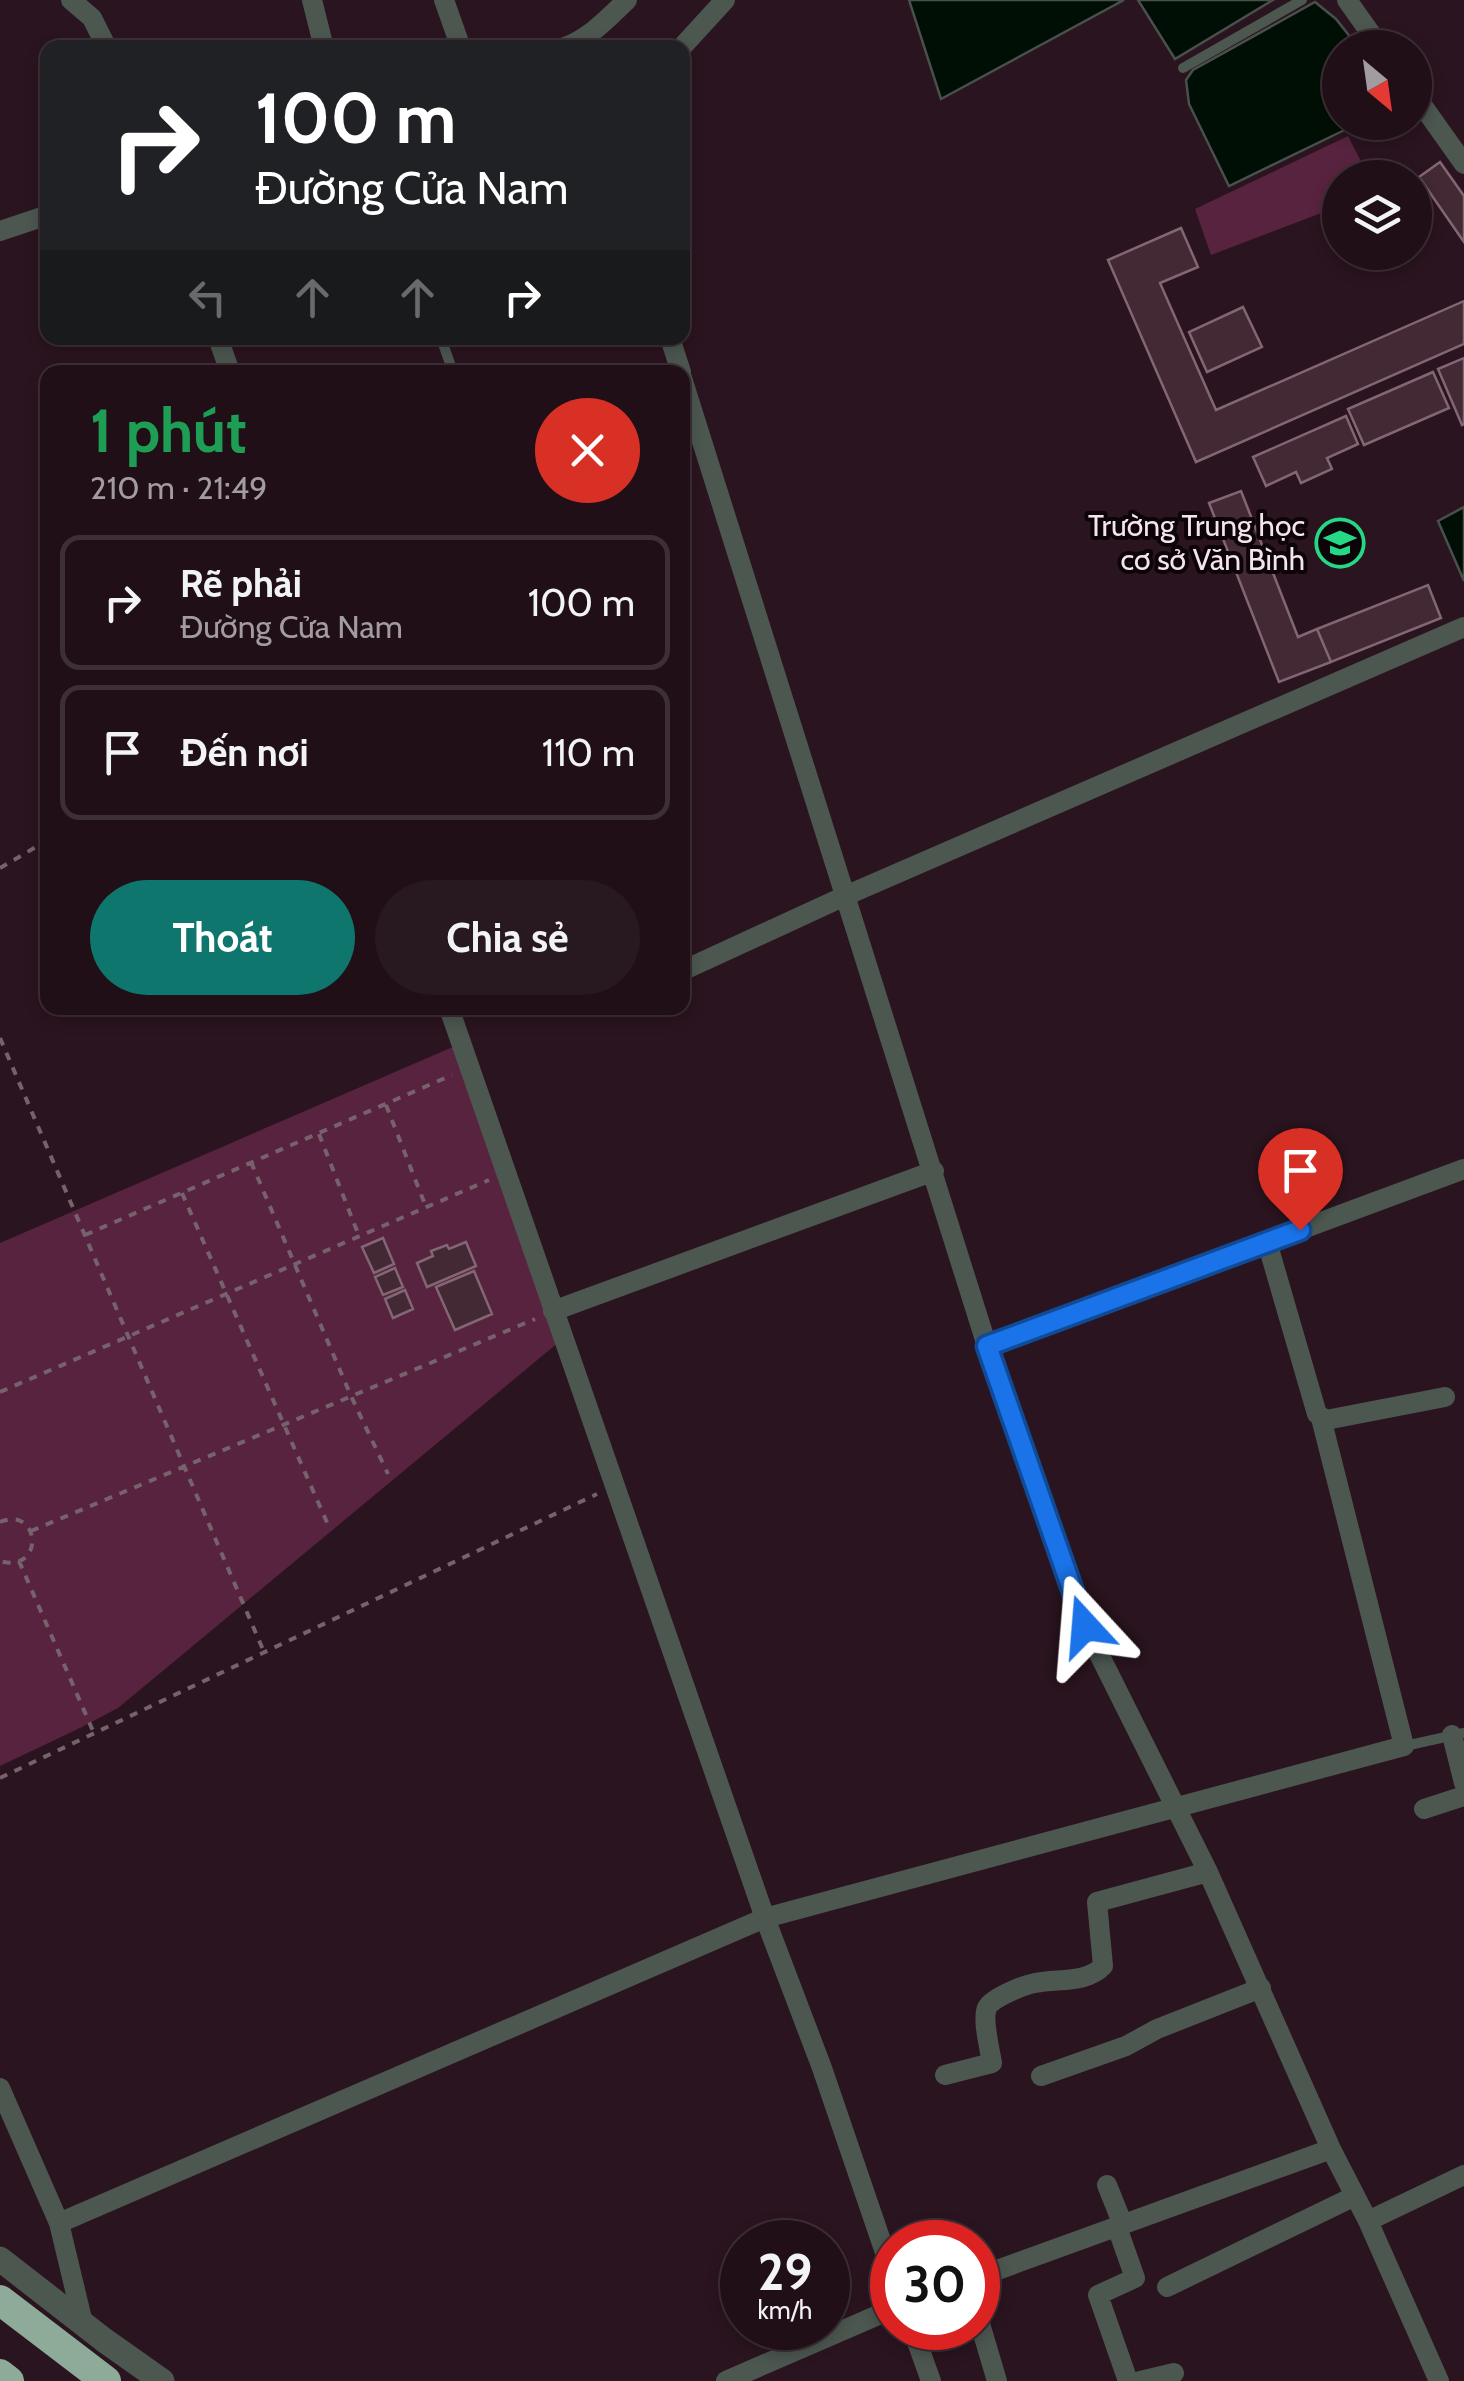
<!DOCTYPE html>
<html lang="vi">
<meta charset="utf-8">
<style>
body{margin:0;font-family:Cabin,sans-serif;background:#281820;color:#f1f3f6;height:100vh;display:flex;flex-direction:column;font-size:38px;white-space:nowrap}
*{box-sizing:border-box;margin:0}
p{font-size:32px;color:#a29ca1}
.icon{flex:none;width:55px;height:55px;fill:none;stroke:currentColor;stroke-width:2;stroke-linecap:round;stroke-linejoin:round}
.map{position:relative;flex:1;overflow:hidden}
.sheet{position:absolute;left:40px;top:365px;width:650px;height:650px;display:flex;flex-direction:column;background:#200f17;border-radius:20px;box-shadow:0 5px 15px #0003,0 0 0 2px #3d2f36}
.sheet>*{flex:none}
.guide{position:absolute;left:40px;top:40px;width:650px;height:305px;border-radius:20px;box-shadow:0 5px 15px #0003,0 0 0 2px #3d2f36;background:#202124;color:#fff;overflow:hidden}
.needle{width:65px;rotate:151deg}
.tools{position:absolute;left:1322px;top:30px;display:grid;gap:20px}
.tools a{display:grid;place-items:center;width:110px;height:110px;border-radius:50%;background:#200f17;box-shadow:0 5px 15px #0003,0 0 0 2px #3d2f36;font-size:50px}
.speed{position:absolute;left:720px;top:2220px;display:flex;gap:20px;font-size:50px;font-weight:700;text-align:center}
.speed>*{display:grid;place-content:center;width:130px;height:130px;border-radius:50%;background:#200f17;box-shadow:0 5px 15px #0003,0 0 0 2px #3d2f36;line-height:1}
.speed small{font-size:25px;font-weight:400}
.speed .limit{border:15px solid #d22;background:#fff;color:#111}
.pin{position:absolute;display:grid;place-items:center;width:85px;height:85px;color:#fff;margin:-102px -42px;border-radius:50% 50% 50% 0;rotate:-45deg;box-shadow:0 0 10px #0007}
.pin .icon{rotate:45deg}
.me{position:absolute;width:110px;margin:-55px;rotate:341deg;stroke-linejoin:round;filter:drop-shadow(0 0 8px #0008)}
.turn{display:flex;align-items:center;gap:35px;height:210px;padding:0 50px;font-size:45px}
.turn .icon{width:130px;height:130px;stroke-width:2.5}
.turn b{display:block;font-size:70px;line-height:85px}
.lanes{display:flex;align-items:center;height:95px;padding:0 50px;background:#0003;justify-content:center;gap:50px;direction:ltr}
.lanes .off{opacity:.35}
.round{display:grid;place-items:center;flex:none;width:105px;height:105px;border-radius:52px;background:#281820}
.head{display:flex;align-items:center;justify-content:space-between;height:170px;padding:0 50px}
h1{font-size:60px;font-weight:700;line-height:75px;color:#1e9e55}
.cta{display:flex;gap:20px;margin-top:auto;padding:20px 50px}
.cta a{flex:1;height:115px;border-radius:60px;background:#0f766e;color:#fff;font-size:40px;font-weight:700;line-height:115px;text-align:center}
.cta a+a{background:#281820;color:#f1f3f6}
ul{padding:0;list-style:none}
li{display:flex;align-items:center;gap:30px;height:135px;margin:0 20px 15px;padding:0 30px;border:5px solid #3d2f36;border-radius:20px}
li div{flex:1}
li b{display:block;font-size:38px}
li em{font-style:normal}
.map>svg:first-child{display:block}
</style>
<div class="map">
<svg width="1464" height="2381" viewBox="0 0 1464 2381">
<rect width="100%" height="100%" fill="#2a141f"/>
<path fill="#58233e" d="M1348,136L1369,177L1340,178V206L1211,255L1195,209Z
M455,1046L559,1342L118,1708L80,1728L0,1766V1243Z"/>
<path fill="#000f05" stroke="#494f4a" stroke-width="2.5" d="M909,0H1124L941,99Z
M1138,0H1273L1175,59Z
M1315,2L1336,19L1358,47L1340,48V122L1359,123L1229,186L1189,104L1186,80L1193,70Z
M1464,507V581L1438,521Z"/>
<path fill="#422934" stroke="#836673" stroke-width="2.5" d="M1440,162L1464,196V242L1419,177Z
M1181,228L1198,267L1160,283L1216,410L1464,301V344L1196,462L1108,260Z
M1243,307L1262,347L1207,372L1189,332Z
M1464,358V424L1462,425L1438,369Z
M1433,372L1449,408L1364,445L1348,409Z
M1346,416L1358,444L1327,458L1332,469L1301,483L1296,472L1266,486L1253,457Z
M1241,491L1298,637L1317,629L1331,662L1279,682L1209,503Z
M1428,585L1441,618L1331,662L1317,629Z
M383,1238L394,1264L374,1273L362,1247Z
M466,1242L476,1266L427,1287L417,1263L433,1256L431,1251L447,1245L449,1249Z
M395,1268L403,1287L383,1295L375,1277Z
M474,1271L492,1314L455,1330L436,1287Z
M405,1290L413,1309L393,1318L385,1299Z"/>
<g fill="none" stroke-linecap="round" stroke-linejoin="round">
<path stroke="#76626b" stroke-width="4" stroke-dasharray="8 8" stroke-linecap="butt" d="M0,868L48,840
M0,1038L264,1652
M386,1105L426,1207
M319,1134L359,1236
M251,1162L351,1396L388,1474
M182,1193L329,1527
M85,1235L452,1075
M0,1392L489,1180
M0,1522C41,1505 45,1574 0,1561
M31,1531L535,1319
M19,1561L93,1731
M0,1778L597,1494"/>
<path stroke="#4c5750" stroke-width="10" d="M1183,68L1302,0
M441,338L453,372
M1405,1746L1464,1733"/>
<path stroke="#4c5750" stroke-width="20" d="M71,0L92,18L107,48
M312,0L324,48
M444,0L461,48
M1347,0L1381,48
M562,48C588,40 607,19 627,0
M681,48L725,0
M1415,95L1464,164
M0,231L48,215
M218,338L230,372
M670,338L681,372
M682,378L987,1346L1085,1626L1208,1872L1331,2149L1368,2221L1439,2381
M682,971L845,896L1464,627
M449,1008L765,1918L822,2068L892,2273
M1267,1242L1317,1414L1326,1420L1445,1397
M553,1311L934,1171
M987,1346L1464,1169
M1452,1735L1464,1783
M1424,1809L1464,1796
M945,2075L992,2063C990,2050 982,2019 987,2008C991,1998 1024,1985 1035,1983C1057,1978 1086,1984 1103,1966L1097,1902L1208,1872
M1041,2076L1126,2046L1157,2029L1261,1988
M0,2088L59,2223
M1107,2185L1123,2225
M1368,2221L1464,2175
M1117,2227L1135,2278L1098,2295L1128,2381
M978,2277L1331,2149
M1167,2287L1355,2196
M978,2317L997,2381
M83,2323L59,2223L765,1918L1404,1746L1321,1418
M912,2328L931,2381
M726,2381L892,2309
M1140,2381L1174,2373"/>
<path stroke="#4c5750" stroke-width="25" d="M0,2259L104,2340L162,2381"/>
<path stroke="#8eaa98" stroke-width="30" d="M0,2300L106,2381
M0,2374L9,2381"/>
</g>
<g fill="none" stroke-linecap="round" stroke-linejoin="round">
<g stroke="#114b97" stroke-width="25">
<path id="route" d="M1085,1626L987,1346L1300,1230"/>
</g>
<use href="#route" stroke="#1a73e8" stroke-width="18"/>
</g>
<defs>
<g id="school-ring" transform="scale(2.5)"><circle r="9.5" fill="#0c0408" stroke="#24d886" stroke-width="1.5"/><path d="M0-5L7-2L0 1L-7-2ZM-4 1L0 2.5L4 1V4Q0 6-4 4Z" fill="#24d886"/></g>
</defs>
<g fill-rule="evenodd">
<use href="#school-ring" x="1340" y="543"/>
</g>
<g text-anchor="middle" stroke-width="8" stroke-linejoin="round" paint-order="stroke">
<g font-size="30" fill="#f4e4eb" stroke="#0c0408" text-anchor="end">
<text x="1305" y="536">Trường Trung học<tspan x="1305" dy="34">cơ sở Văn Bình</tspan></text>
</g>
</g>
</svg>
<div class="tools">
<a><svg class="needle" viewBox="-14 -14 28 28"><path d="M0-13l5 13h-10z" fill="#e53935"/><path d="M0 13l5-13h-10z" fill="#a29ca1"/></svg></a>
<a><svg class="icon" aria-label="layers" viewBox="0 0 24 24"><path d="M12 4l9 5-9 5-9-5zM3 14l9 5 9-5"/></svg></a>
</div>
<div class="speed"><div>29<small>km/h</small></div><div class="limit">30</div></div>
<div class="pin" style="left:1300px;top:1230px;background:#d93025"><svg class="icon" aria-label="arrive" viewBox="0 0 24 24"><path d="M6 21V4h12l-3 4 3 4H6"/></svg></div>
<svg class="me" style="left:1085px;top:1626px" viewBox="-20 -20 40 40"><path d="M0-17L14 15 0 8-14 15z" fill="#1a73e8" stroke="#fff" stroke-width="4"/></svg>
<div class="guide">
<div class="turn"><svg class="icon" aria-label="right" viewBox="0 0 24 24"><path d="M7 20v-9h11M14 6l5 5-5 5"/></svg><div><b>100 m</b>Đường Cửa Nam</div></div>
<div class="lanes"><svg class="icon off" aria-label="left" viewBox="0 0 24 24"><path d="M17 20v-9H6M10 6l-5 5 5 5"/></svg><svg class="icon off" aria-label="ahead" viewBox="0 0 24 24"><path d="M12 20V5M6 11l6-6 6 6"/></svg><svg class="icon off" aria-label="ahead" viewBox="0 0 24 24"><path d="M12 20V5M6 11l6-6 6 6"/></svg><svg class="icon" aria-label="right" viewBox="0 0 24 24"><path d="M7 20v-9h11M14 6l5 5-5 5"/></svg></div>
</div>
<section class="sheet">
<div class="head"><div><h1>1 phút</h1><p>210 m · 21:49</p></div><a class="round" style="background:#d93025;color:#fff"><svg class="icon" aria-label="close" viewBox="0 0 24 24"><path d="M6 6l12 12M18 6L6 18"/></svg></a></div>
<ul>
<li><svg class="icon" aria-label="right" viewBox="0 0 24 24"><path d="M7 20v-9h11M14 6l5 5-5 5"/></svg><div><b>Rẽ phải</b><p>Đường Cửa Nam</p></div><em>100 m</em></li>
<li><svg class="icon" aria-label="arrive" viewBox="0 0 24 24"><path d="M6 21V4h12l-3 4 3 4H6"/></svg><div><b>Đến nơi</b></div><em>110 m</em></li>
</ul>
<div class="cta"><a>Thoát</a><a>Chia sẻ</a></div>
</section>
</div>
